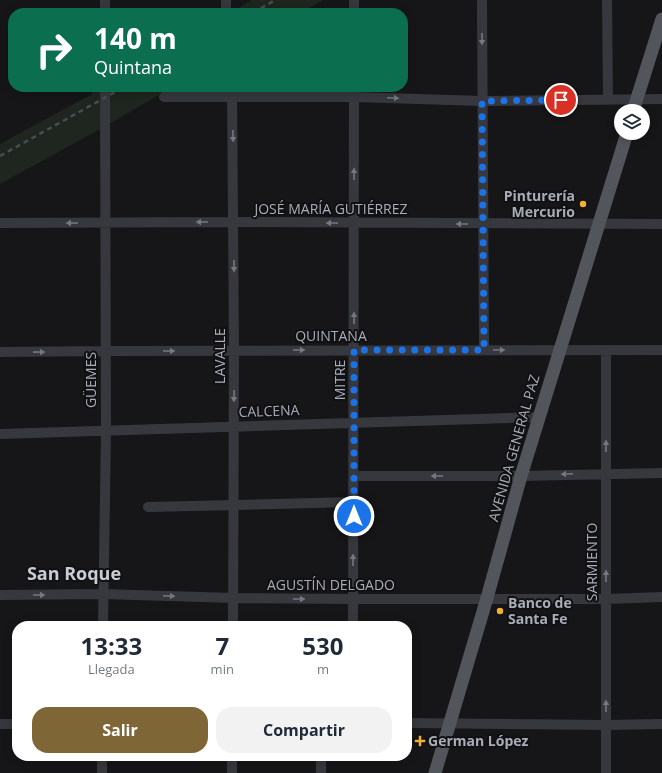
<!DOCTYPE html>
<html lang="es">
<meta charset="utf-8">
<style>
body{margin:0;font-family:"Open Sans",sans-serif;background:#f2f2f3;color:#1f2937;height:100vh;display:flex;flex-direction:column;font-size:15px;white-space:nowrap}
*{box-sizing:border-box;margin:0}
p{font-size:13px;color:#747a83}
.icon{flex:none;width:22px;height:22px;fill:none;stroke:currentColor;stroke-width:2;stroke-linecap:round;stroke-linejoin:round}
.map{position:relative;flex:1;overflow:hidden}
.drawer{position:absolute;left:12px;top:621px;width:400px;height:140px;display:flex;flex-direction:column;background:#fff;border-radius:16px;box-shadow:0 2px 10px #0003}
.drawer>*{flex:none}
.banner{position:absolute;left:8px;top:8px;width:400px;height:84px;border-radius:16px;box-shadow:0 2px 10px #0003;background:#0b6e4f;color:#fff;overflow:hidden}
.controls{position:absolute;left:614px;top:104px;display:grid;gap:8px}
.controls a{display:grid;place-items:center;width:36px;height:36px;border-radius:50%;background:#fff;box-shadow:0 2px 10px #0003;font-size:20px}
.pin{position:absolute;display:grid;place-items:center;width:34px;height:34px;color:#fff;margin:-17px;border:2px solid #fff;border-radius:50%;box-shadow:0 1px 4px #0007}
.me{position:absolute;width:44px;margin:-22px;rotate:0deg;stroke-linejoin:round;filter:drop-shadow(0 0 3px #0008)}
.turn{display:flex;align-items:center;gap:14px;height:84px;padding:0 20px;font-size:18px}
.turn .icon{width:52px;height:52px;stroke-width:2.5}
.turn b{display:block;font-size:28px;line-height:34px}
.eta{display:flex;justify-content:space-evenly;align-items:center;height:68px;text-align:center}
.eta b{font-size:24px;font-weight:700;line-height:28px}
.button{display:flex;gap:8px;margin-top:auto;padding:8px 20px}
.button a{flex:1;height:46px;border-radius:16px;background:#7e6636;color:#fff;font-size:16px;font-weight:700;line-height:46px;text-align:center}
.button a+a{background:#f2f2f3;color:#1f2937}
.map>svg:first-child{display:block}
</style>
<div class="map">
<svg width="662" height="773" viewBox="0 0 662 773">
<rect width="100%" height="100%" fill="#161618"/>
<path fill="#1e261f" d="M252,0H323L301,13H230Z
M93,87H173L95,132L0,184V144L92,94Z"/>
<g fill="none" stroke-linecap="round" stroke-linejoin="round">
<path stroke="#37383d" stroke-width="10" d="M226,0V8
M482,0L484,350
M607,0L608,100
M105,13V0
M354,13V0
M232,87L234,350L233,626
M164,97H354L482,101L662,99
M0,223L234,222L662,224
M606,350V773
M0,352L105,351L662,350
M0,434L540,417
M354,476H521L662,473
M148,507L354,502
M0,595L103,594L233,598L353,599H606L662,597
M103,626L106,431L105,87
M353,626L354,87
M407,723L606,725L662,724
M0,724H17
M102,756V773
M232,756V773
M321,773V756"/>
<path stroke="#53555c" stroke-width="13" d="M633,111L662,19
M435,773L487,598L521,476L627,133"/>
<path stroke="#4a4c52" stroke-width="2.5" stroke-dasharray="5 4" stroke-linecap="butt" d="M253,13L275,0
M0,156L124,87"/>
</g>
<defs><path id="oneway-solid" d="M-6-.8H1V-3.2L6.5 0L1 3.2V.8H-6Z"/></defs>
<g fill="#757881">
<use href="#oneway-solid" transform="translate(482 39) rotate(90)"/>
<use href="#oneway-solid" transform="translate(393 98) rotate(2)"/>
<use href="#oneway-solid" transform="translate(233 136) rotate(89)"/>
<use href="#oneway-solid" transform="translate(354 174) rotate(-90)"/>
<use href="#oneway-solid" transform="translate(202 222) rotate(180)"/>
<use href="#oneway-solid" transform="translate(72 223) rotate(-180)"/>
<use href="#oneway-solid" transform="translate(332 223) rotate(-180)"/>
<use href="#oneway-solid" transform="translate(462 224) rotate(-180)"/>
<use href="#oneway-solid" transform="translate(234 266) rotate(90)"/>
<use href="#oneway-solid" transform="translate(354 318) rotate(-90)"/>
<use href="#oneway-solid" transform="translate(299 350)"/>
<use href="#oneway-solid" transform="translate(499 350)"/>
<use href="#oneway-solid" transform="translate(169 351)"/>
<use href="#oneway-solid" transform="translate(39 352) rotate(-1)"/>
<use href="#oneway-solid" transform="translate(234 396) rotate(91)"/>
<use href="#oneway-solid" transform="translate(606 446) rotate(-90)"/>
<use href="#oneway-solid" transform="translate(567 474) rotate(178)"/>
<use href="#oneway-solid" transform="translate(437 476) rotate(180)"/>
<use href="#oneway-solid" transform="translate(353 560) rotate(-90)"/>
<use href="#oneway-solid" transform="translate(606 576) rotate(-90)"/>
<use href="#oneway-solid" transform="translate(39 595)"/>
<use href="#oneway-solid" transform="translate(169 596) rotate(2)"/>
<use href="#oneway-solid" transform="translate(299 599)"/>
<use href="#oneway-solid" transform="translate(606 706) rotate(-90)"/>
</g>
<g fill="none" stroke-linecap="round" stroke-linejoin="round">
<path stroke="#1a73e8" stroke-width="7" stroke-dasharray="0 12.6" d="M354,516V350H484L482,101L561,100"/>
</g>
<g fill="#f2b134" stroke="#111113" stroke-width="1.5">
<circle cx="583" cy="204" r="4"/>
<circle cx="500" cy="611" r="4"/>
<path d="M418 735h4v4h4v4h-4v4h-4v-4h-4v-4h4z"/>
</g>
<g text-anchor="middle" stroke-width="4" stroke-linejoin="round" paint-order="stroke">
<g font-size="14" font-weight="bold" fill="#a8adb8" stroke="#111113" text-anchor="start">
<text x="575" y="201" text-anchor="end">Pinturería<tspan x="575" dy="16">Mercurio</tspan></text>
<text x="508" y="608">Banco de<tspan x="508" dy="16">Santa Fe</tspan></text>
<text x="428" y="746">German López</text>
</g>
<g font-size="14" fill="#a8adb8" stroke="#111113">
<text x="331" y="214">JOSÉ MARÍA GUTIÉRREZ</text>
<text x="331" y="341">QUINTANA</text>
<text transform="translate(220 356) rotate(-90)" y="5">LAVALLE</text>
<text transform="translate(91 380) rotate(-90)" y="5">GÜEMES</text>
<text transform="translate(340 380) rotate(-90)" y="5">MITRE</text>
<text transform="translate(269 411) rotate(-2)" y="5">CALCENA</text>
<text transform="translate(514 448) rotate(-74)" y="5">AVENIDA GENERAL PAZ</text>
<text transform="translate(592 562) rotate(-90)" y="5">SARMIENTO</text>
<text x="331" y="590">AGUSTÍN DELGADO</text>
</g>
<g font-size="18" font-weight="bold" fill="#c9ccd4" stroke="#111113">
<text x="74" y="580">San Roque</text>
</g>
</g>
</svg>
<div class="controls">
<a><svg class="icon" aria-label="layers" viewBox="0 0 24 24"><path d="M12 4l9 5-9 5-9-5zM3 14l9 5 9-5"/></svg></a>
</div>
<div class="pin" style="left:561px;top:100px;background:#d93025"><svg class="icon" aria-label="arrive" viewBox="0 0 24 24"><path d="M6 21V4h12l-3 4 3 4H6"/></svg></div>
<svg class="me" style="left:354px;top:516px" viewBox="-20 -20 40 40"><circle r="17" fill="#1a73e8" stroke="#fff" stroke-width="3"/><path d="M0-11L8 9 0 5-8 9z" fill="#fff"/></svg>
<div class="banner">
<div class="turn"><svg class="icon" aria-label="right" viewBox="0 0 24 24"><path d="M7 20v-9h11M14 6l5 5-5 5"/></svg><div><b>140 m</b>Quintana</div></div>
</div>
<section class="drawer">
<div class="eta">
<div><b>13:33</b><p>Llegada</p></div>
<div><b>7</b><p>min</p></div>
<div><b>530</b><p>m</p></div>
</div>
<div class="button"><a>Salir</a><a>Compartir</a></div>
</section>
</div>
